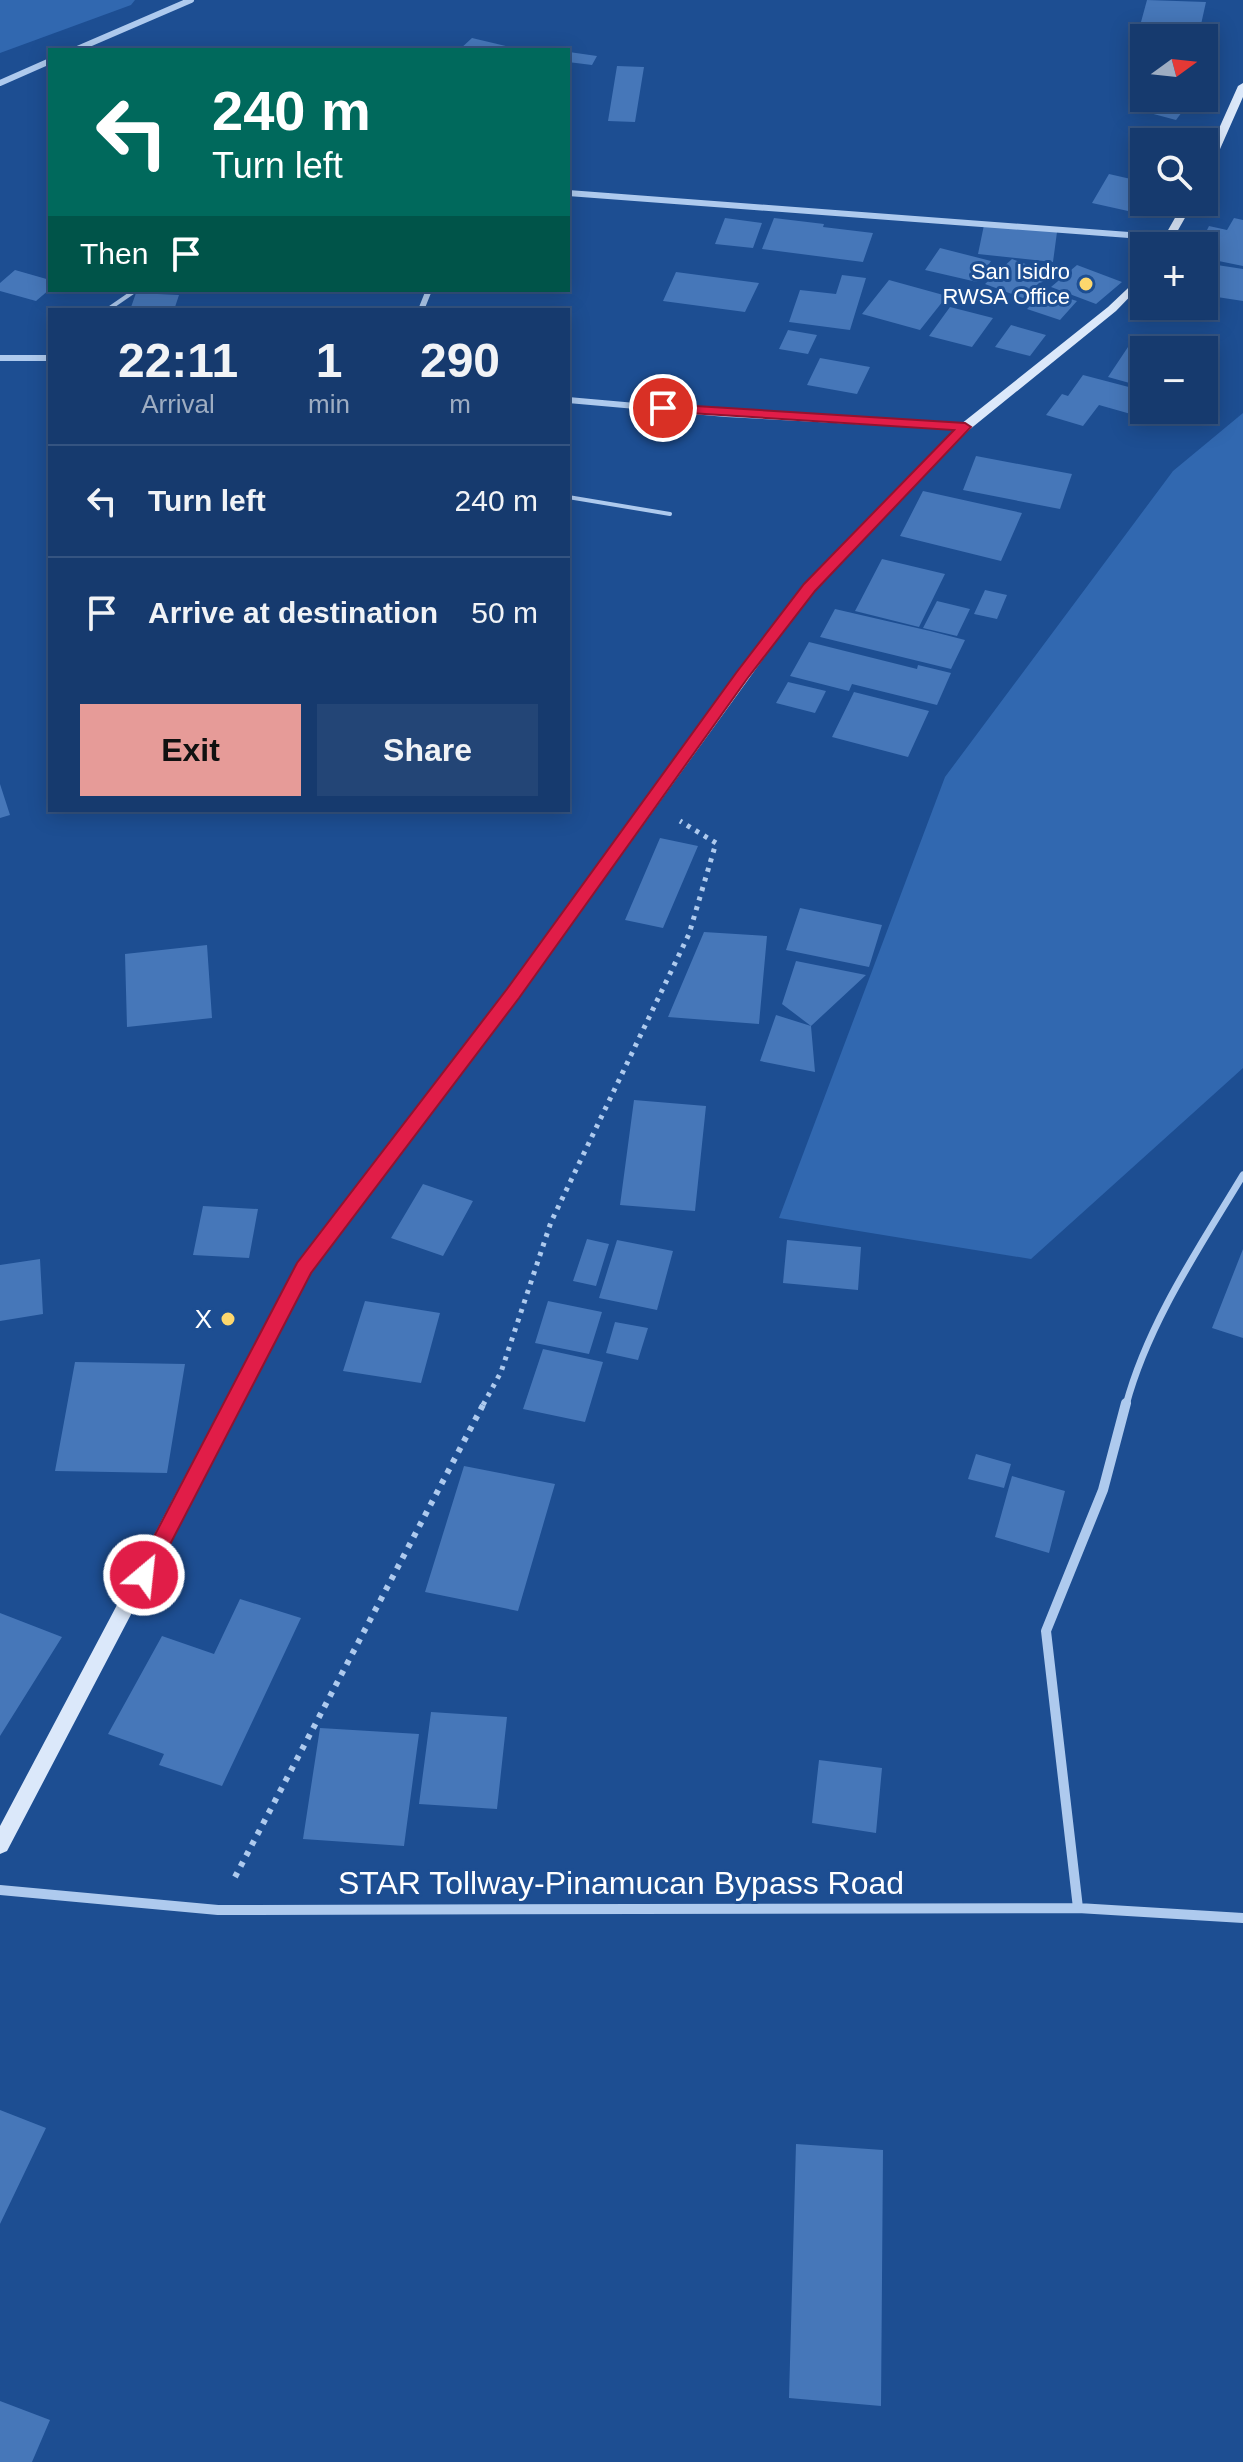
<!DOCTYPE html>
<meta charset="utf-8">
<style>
body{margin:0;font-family:Arial,sans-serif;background:#234576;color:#f1f3f6;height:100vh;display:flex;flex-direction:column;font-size:30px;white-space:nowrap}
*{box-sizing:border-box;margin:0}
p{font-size:26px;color:#9eadc2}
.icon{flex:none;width:44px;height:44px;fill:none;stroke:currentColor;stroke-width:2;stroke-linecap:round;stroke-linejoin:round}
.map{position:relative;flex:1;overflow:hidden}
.side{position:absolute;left:48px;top:308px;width:522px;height:504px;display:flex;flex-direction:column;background:#163a6e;border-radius:0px;box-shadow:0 4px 20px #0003,0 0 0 2px #355481}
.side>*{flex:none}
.guide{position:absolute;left:48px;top:48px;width:522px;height:244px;border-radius:0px;box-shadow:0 4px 20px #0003,0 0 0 2px #355481;background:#00695c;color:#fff;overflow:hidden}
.needle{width:52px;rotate:75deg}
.tools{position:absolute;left:1130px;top:24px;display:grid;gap:16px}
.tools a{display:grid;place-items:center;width:88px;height:88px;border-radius:0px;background:#163a6e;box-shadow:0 4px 20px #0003,0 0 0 2px #355481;font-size:40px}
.pin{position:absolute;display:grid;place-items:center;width:68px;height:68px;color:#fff;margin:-34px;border:4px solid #fff;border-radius:50%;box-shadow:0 2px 8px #0007}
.me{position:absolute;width:88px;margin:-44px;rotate:28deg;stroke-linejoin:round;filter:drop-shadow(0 0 6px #0008)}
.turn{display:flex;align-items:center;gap:28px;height:168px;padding:0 32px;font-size:36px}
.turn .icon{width:104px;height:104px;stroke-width:2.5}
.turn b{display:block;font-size:56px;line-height:68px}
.then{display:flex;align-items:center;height:76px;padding:0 32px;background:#0003;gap:16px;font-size:30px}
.eta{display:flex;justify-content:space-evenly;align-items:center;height:136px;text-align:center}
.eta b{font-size:48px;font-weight:800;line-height:56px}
.primary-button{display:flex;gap:16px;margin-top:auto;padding:16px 32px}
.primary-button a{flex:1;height:92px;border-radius:0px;background:#e69b98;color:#111;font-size:32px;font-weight:800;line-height:92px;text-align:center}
.primary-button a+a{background:#234576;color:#f1f3f6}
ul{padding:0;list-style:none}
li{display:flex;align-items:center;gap:24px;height:112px;padding:0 32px;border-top:2px solid #355481}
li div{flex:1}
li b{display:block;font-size:30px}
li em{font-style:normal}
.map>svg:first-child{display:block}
</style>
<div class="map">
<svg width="1243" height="2462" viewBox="0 0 1243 2462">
<rect width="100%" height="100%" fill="#1d4e92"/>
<path fill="#3168b0" d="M0,0H135L131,5L0,53Z
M1243,413V1068L1031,1259L779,1218L945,777L1173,471Z"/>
<path fill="#4677b9" d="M1147,0L1206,2L1200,29L1141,22Z
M472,38L518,49V50H459Z
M569,52L597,56L592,65L568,62Z
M617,66L644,67L635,122L608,121Z
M1144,93V98L1191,100L1176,120L1131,108Z
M1109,174L1144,182V202H1164L1155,217L1092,203Z
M725,218L762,223L753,248L715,244Z
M774,218L824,224L823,227L873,233L863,262L762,249Z
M1234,218L1243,220V266L1204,258V246H1199L1209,226L1227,230Z
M984,225L1057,232L1053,262L978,254Z
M940,248L991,261L977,282L925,270Z
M1012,259L1031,266L1019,277L1033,282L1030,273L1041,270L1049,272L1053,279L1039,283L1023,298L985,284Z
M1204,263L1243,269V301L1204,295Z
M1077,265L1122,282L1096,304L1051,287Z
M15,270L50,280V289L36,301L0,291V283Z
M676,272L759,283L745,312L663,301Z
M842,275L866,278L850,330L789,322L800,290L836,294Z
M889,280L947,296L920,330L862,314Z
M1045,291L1077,301L1060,320L1027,309Z
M136,293L179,295L174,310H130Z
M950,307L993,318L972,347L929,336Z
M1011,325L1046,335L1030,356L995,347Z
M788,330L817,335L808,354L779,349Z
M1130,344L1150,349L1144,350V387L1108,377Z
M820,358L870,367L857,394L807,385Z
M1083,375L1144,391V410H1150L1145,418L1099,405L1083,426L1046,415L1062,394L1068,396Z
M976,456L1072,474L1060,509L963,490Z
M923,491L1022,513L1001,561L900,536Z
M882,559L945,574L919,627L855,611Z
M985,590L1007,595L997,619L974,614Z
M937,601L970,609L957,636L923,628Z
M835,609L930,631L965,640L951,669L820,637Z
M809,642L917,669L918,665L951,673L937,705L852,684L849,691L790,676Z
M788,682L826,691L815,713L776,703Z
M854,692L929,711L908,757L832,737Z
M0,784L10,815L0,818Z
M660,838L698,846L663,928L625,920Z
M800,908L882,925L869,967L786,950Z
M704,932L767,936L759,1024L668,1017Z
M207,945L212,1018L127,1027L125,954Z
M796,961L866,975L811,1026L782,1004Z
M776,1015L811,1026L815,1072L760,1061Z
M634,1100L706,1106L695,1211L620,1205Z
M423,1184L473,1201L443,1256L391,1238Z
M203,1206L258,1209L249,1258L193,1255Z
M587,1239L609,1244L596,1286L573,1281Z
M617,1240L673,1251L657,1310L599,1298Z
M787,1240L861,1247L858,1290L783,1283Z
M1243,1249V1338L1212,1328Z
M40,1259L43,1314L0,1321V1265Z
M365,1301L440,1313L421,1383L343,1371Z
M548,1301L602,1312L589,1354L535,1343Z
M615,1322L648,1328L638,1360L606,1353Z
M543,1349L603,1362L585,1422L523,1409Z
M75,1362L185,1364L167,1473L55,1471Z
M976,1454L1011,1464L1004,1488L968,1479Z
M464,1466L555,1484L518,1611L425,1592Z
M1012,1476L1065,1491L1049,1553L995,1537Z
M240,1599L301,1618L222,1786L159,1765L164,1754L108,1734L162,1636L214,1654Z
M0,1613L62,1637L0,1736Z
M431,1712L507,1717L497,1809L419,1804Z
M320,1728L419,1734L404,1846L303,1839Z
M819,1760L882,1768L876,1833L812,1823Z
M0,2110L46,2128L0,2224Z
M796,2144L883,2150L881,2406L789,2398Z
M0,2401L50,2420L32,2462H0Z"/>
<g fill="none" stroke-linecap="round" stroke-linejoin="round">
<path stroke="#aecaee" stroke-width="5" stroke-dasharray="4 6" stroke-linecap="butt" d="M483,1405L501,1372L551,1222L689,934L716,843L680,821"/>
<path stroke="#aecaee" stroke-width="6" stroke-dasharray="5 7" stroke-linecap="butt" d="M235,1877L484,1403"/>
<path stroke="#aecaee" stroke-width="4" d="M107,310L136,290
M568,497L670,514"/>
<path stroke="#aecaee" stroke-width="6" d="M75,50L191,0
M0,83L50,61
M568,193L1169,238
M421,310L429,290
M0,358H50
M568,400L726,414L965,427"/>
<path stroke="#aecaee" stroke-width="7" d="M1126,1405C1148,1323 1199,1248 1243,1175"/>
<path stroke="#aecaee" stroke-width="10" d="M0,1890L218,1910L1078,1908L1243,1918
M1078,1908L1046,1631L1103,1490L1126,1403"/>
<path fill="#dbe8fa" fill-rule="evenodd" d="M1243,83V97L1209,174L1204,177V162L1238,86Z
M1184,202H1194L1169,246H1159Z
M1144,273V282L1116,311L969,430L813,590L518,998L310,1273L7,1851L0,1854V1826L298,1263L508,990L805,584L961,424L1108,307Z"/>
</g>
<path fill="#e11d48" stroke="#92132f" stroke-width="2" d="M663,404L965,423L971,427L815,591L747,679L519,998L311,1273L151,1581L144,1584L137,1581L134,1575L137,1569L297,1263L507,989L736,673L804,584L954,430L658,411V406Z"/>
<g fill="#fdd76d" stroke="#1d4e92" stroke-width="3">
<circle cx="1086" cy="284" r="8"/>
<circle cx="228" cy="1319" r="8"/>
</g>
<g text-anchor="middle" stroke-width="6" stroke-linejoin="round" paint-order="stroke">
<g font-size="22" fill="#fff" stroke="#1d4e92" text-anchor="end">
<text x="1070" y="279">San Isidro<tspan x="1070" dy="25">RWSA Office</tspan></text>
</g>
<g font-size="26" fill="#fff" stroke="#1d4e92" text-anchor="end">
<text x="212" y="1328">X</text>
</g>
<g font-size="32" fill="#fff" stroke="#1d4e92">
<text x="621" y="1894">STAR Tollway-Pinamucan Bypass Road</text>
</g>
</g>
</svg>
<div class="tools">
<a><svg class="needle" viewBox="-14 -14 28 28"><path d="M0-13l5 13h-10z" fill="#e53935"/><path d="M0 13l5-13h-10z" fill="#9eadc2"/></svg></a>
<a><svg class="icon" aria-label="search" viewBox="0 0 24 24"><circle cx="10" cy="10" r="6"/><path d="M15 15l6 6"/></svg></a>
<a>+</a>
<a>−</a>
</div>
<div class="pin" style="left:663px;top:408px;background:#d93025"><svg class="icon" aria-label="arrive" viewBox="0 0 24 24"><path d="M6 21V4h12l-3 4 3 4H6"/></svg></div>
<svg class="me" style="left:144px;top:1575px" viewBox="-20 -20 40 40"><circle r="17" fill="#e11d48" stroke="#fff" stroke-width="3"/><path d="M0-11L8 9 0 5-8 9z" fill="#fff"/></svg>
<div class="guide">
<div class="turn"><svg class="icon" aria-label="left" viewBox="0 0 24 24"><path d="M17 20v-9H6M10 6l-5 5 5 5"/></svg><div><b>240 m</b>Turn left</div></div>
<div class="then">Then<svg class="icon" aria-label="arrive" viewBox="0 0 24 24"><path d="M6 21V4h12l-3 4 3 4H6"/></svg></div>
</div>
<section class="side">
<div class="eta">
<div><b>22:11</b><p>Arrival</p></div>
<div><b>1</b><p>min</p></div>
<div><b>290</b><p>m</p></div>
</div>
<ul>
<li><svg class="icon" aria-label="left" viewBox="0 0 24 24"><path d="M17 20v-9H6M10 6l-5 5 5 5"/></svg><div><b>Turn left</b></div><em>240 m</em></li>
<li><svg class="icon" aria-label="arrive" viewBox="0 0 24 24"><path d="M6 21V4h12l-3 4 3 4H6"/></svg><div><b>Arrive at destination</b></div><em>50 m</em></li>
</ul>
<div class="primary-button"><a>Exit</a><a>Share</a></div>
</section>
</div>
